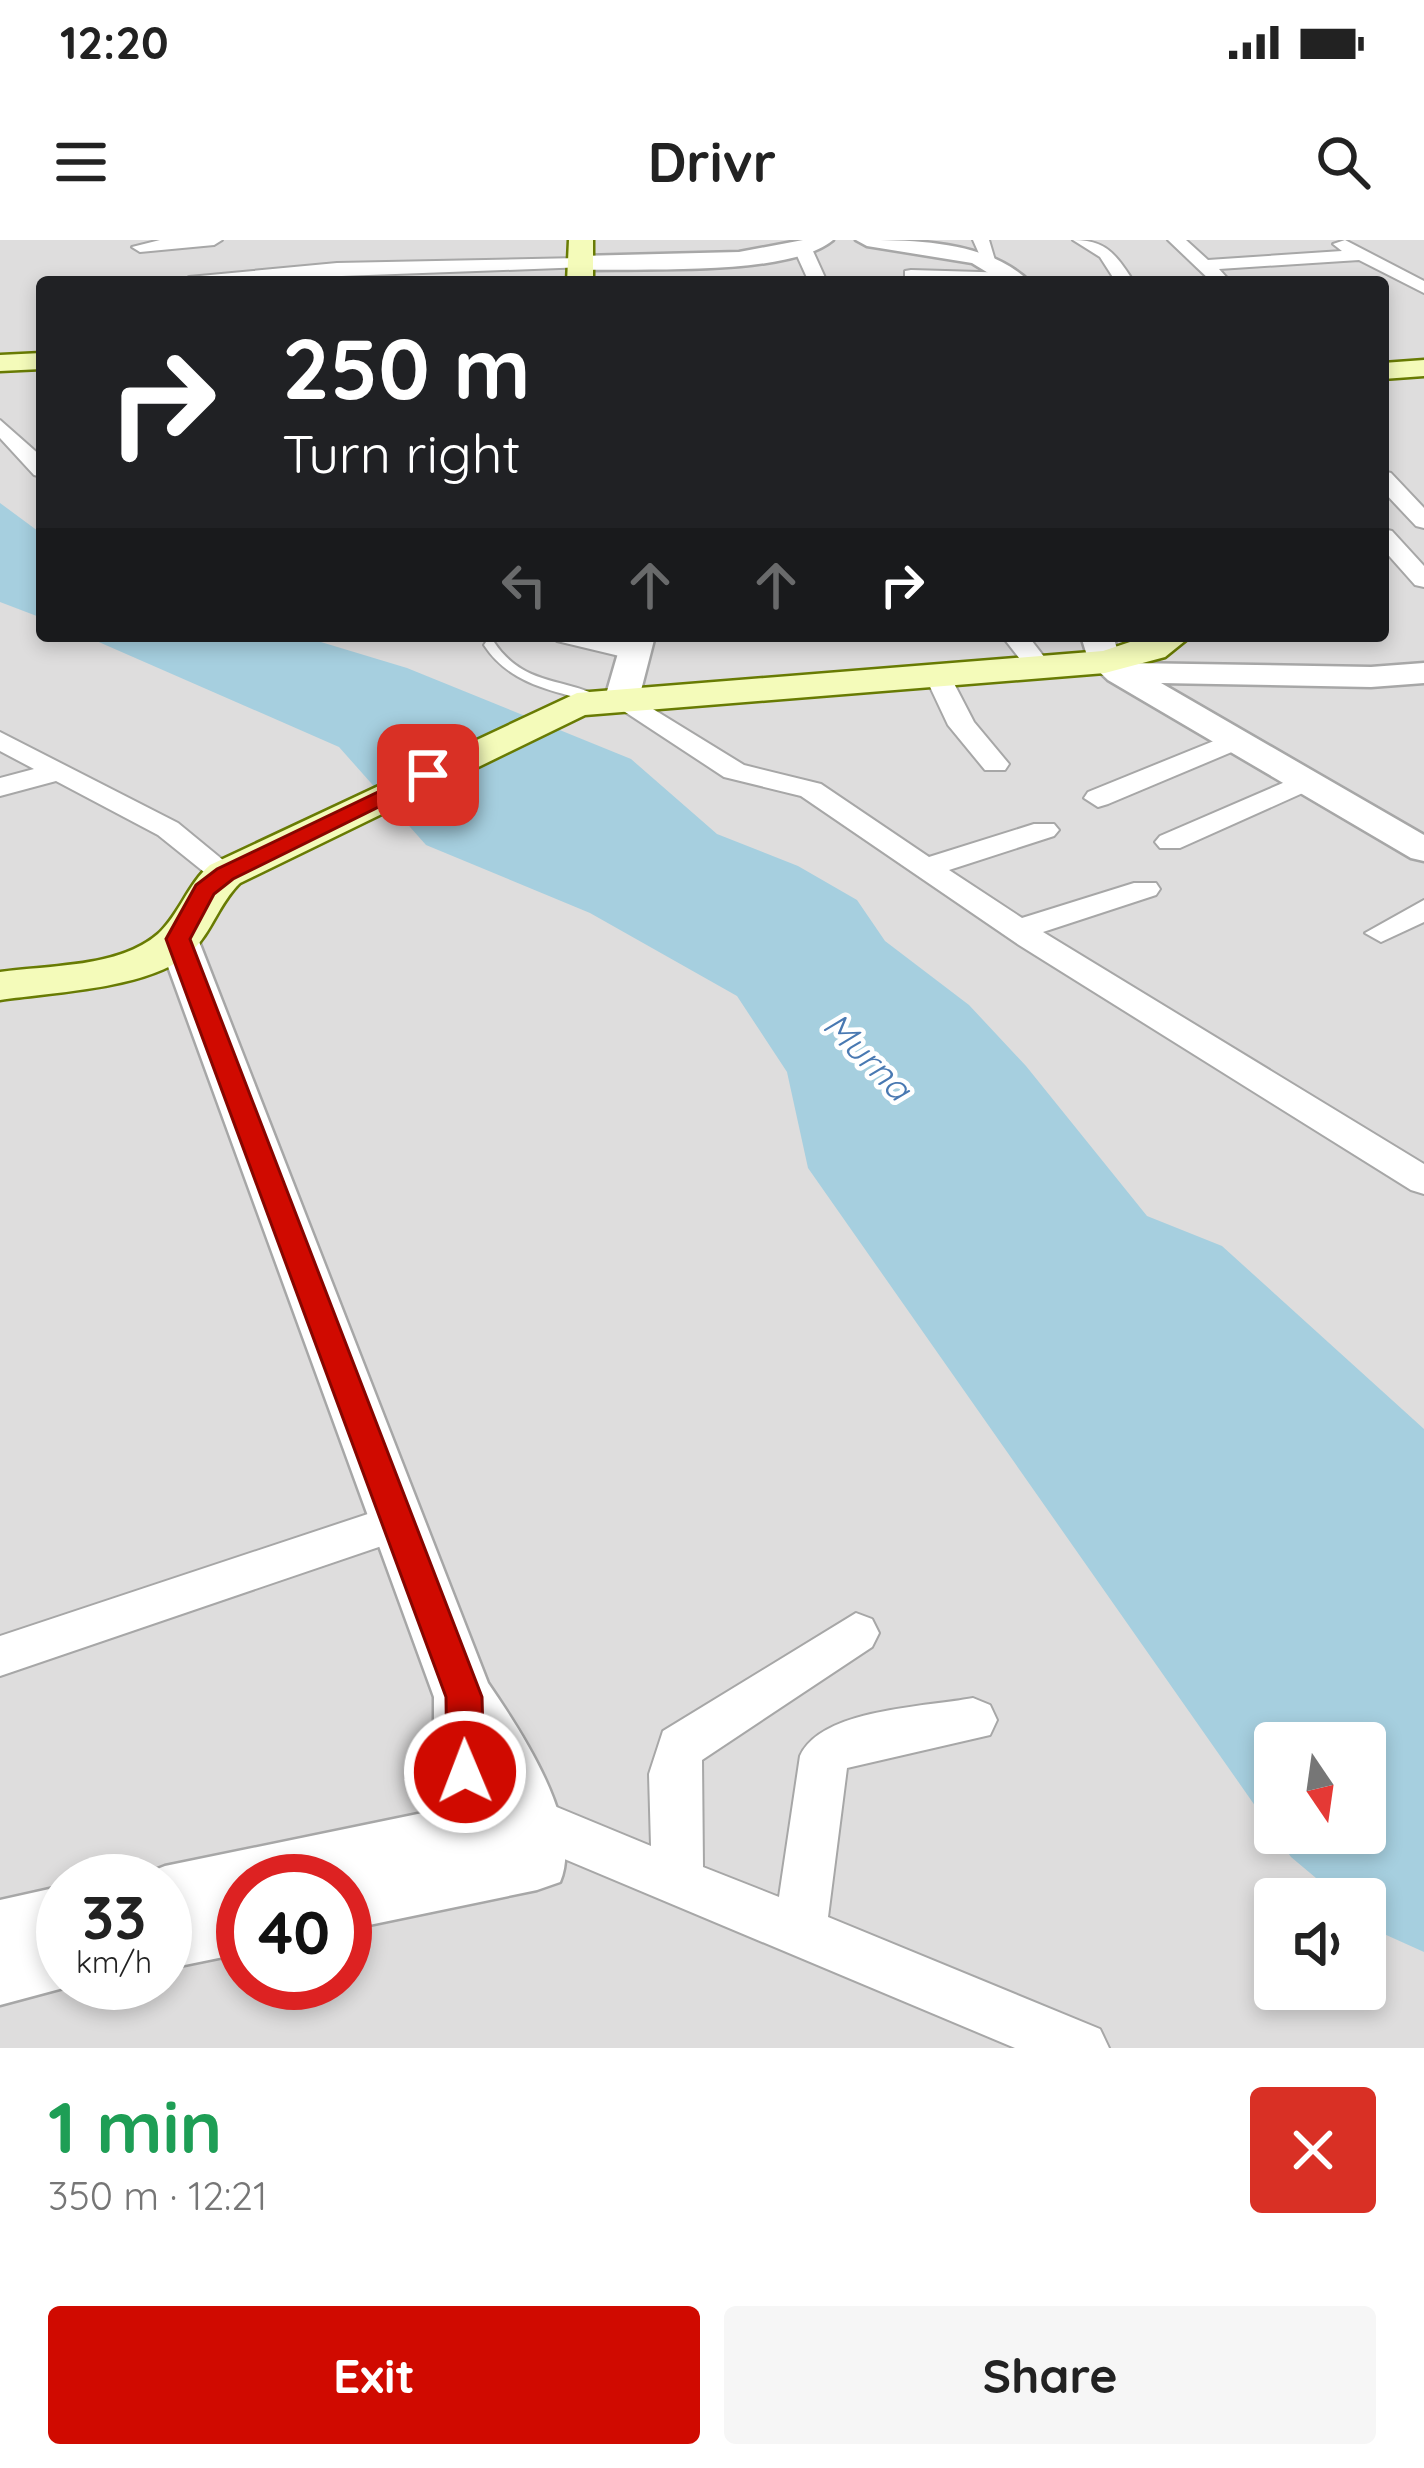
<!DOCTYPE html>
<meta charset="utf-8">
<style>
body{margin:0;font-family:Quicksand,sans-serif;background:#f6f6f6;color:#222;height:100vh;display:flex;flex-direction:column;font-size:45px;white-space:nowrap}
*{box-sizing:border-box;margin:0}
p{font-size:39px;color:#767676}
.icon{flex:none;width:66px;height:66px;fill:none;stroke:currentColor;stroke-width:2;stroke-linecap:round;stroke-linejoin:round}
.map{position:relative;height:1808px;overflow:hidden}
.sheet{display:flex;flex-direction:column;background:#fff;flex:1}
.sheet>*{flex:none}
.banner{position:absolute;left:36px;top:36px;width:1353px;height:366px;border-radius:12px;box-shadow:0 6px 18px #0003;background:#202124;color:#fff;overflow:hidden}
.needle{width:78px;rotate:167deg}
.buttons{position:absolute;left:1254px;top:1482px;display:grid;gap:24px}
.buttons a{display:grid;place-items:center;width:132px;height:132px;border-radius:12px;background:#fff;box-shadow:0 6px 18px #0003;font-size:60px}
.speed{position:absolute;left:36px;top:1614px;display:flex;gap:24px;font-size:60px;font-weight:700;text-align:center}
.speed>*{display:grid;place-content:center;width:156px;height:156px;border-radius:50%;background:#fff;box-shadow:0 6px 18px #0003;line-height:1}
.speed small{font-size:30px;font-weight:400}
.speed .limit{border:18px solid #d22;background:#fff;color:#111}
.pin{position:absolute;display:grid;place-items:center;width:102px;height:102px;color:#fff;margin:-51px;border-radius:24px;box-shadow:0 6px 18px #0006}
.me{position:absolute;width:132px;margin:-66px;rotate:359deg;stroke-linejoin:round;filter:drop-shadow(0 0 9px #0008)}
.turn{display:flex;align-items:center;gap:42px;height:252px;padding:0 48px;font-size:54px}
.turn .icon{width:156px;height:156px;stroke-width:2.5}
.turn b{display:block;font-size:84px;line-height:102px}
.lanes{display:flex;align-items:center;height:114px;padding:0 48px;background:#0003;justify-content:center;gap:60px;direction:ltr}
.lanes .off{opacity:.35}
.round{display:grid;place-items:center;flex:none;width:126px;height:126px;border-radius:12px;background:#f6f6f6}
.summary{display:flex;align-items:center;justify-content:space-between;height:204px;padding:0 48px}
h1{font-size:72px;font-weight:800;line-height:90px;color:#1e9e55}
.cta{display:flex;gap:24px;margin-top:auto;padding:24px 48px}
.cta a{flex:1;height:138px;border-radius:12px;background:#d00a00;color:#fff;font-size:48px;font-weight:800;line-height:138px;text-align:center}
.cta a+a{background:#f6f6f6;color:#222}
.status{display:flex;justify-content:space-between;align-items:center;height:84px;padding:0 60px;background:#fff;direction:ltr}
.status svg{height:33px;fill:currentColor}
header{display:flex;justify-content:space-between;align-items:center;height:156px;padding:0 48px;background:#fff;font-size:54px;font-weight:800}
.map>svg:first-child{display:block}
</style>
<div class="status"><b>12:20</b><svg viewBox="0 0 49 12"><path d="M0 12V9h3v3zM5 12V6h3v6zM10 12V3h3v9zM15 12V0h3v12zM26 1h20v11H26zM47 4h2v5h-2z"/></svg></div>
<header><svg class="icon" aria-label="menu" viewBox="0 0 24 24"><path d="M4 6h16M4 12h16M4 18h16"/></svg>Drivr<svg class="icon" aria-label="search" viewBox="0 0 24 24"><circle cx="10" cy="10" r="6"/><path d="M15 15l6 6"/></svg></header>
<div class="map">
<svg width="1424" height="1808" viewBox="0 0 1424 1808">
<rect width="100%" height="100%" fill="#f1eee6"/>
<path fill="#dedddd" fill-rule="evenodd" d="M0,0H1424V1808H0ZM42,42H1383V396H42ZM1275,1503H1365V1593H1275ZM63,1641H165V1743H63ZM243,1641H345V1743H243ZM1275,1659H1365V1749H1275Z"/>
<path fill="#a6cfdf" fill-rule="evenodd" d="M0,263L42,294V378L0,362Z
M85,396H301L407,428L631,519L717,594L798,626L857,660L885,701L969,765L1026,826L1147,976L1222,1006L1424,1189V1712L1384,1694L1365,1678V1659H1341L1291,1617L808,928L787,832L737,756L590,673L426,605L339,507ZM1275,1503H1365V1593H1275Z"/>
<g fill="none" stroke-linecap="round" stroke-linejoin="round">
<g stroke="#a7a7a7" stroke-width="4">
<path id="service" d="M486,402H494C524,447 565,437 605,459L598,463C554,451 510,445 484,405Z"/>
</g>
<g stroke="#a7a7a7" stroke-width="4">
<path id="minor" d="M160,0H222L214,5L140,12L132,7Z
M973,0H989L997,27H985Z
M1073,0C1107,0 1116,15 1134,42H1116L1100,17Z
M1168,0H1186L1208,20L1342,11L1333,4L1345,0L1424,41V53L1359,20L1219,29L1228,39L1212,42Z
M803,4L812,9L827,42H809L794,9Z
M580,18L589,23L586,27L180,42L189,37L337,23Z
M911,30L1014,33L1023,38L1019,42L905,39V31Z
M0,180L42,217V237L34,235L0,198Z
M1383,231L1391,233L1424,268V288L1416,286L1383,251Z
M1383,289L1392,291L1424,326V347L1415,345L1383,309Z
M553,396H600L641,406L645,411L632,419L557,401Z
M1002,396H1028L1052,427L1048,432H1030Z
M937,426L946,428L974,482L1009,524L1005,530H985L948,485L924,434Z
M622,450L744,525L821,544L929,617L1034,584H1054L1059,590L1054,596L949,630L1022,678L1134,643H1156L1160,649L1156,655L1043,692L1424,924V954L1411,950L1019,705L801,556L724,537L613,464L609,458Z
M0,492L178,583L240,634L236,640H214L158,595L56,541L0,556V538L34,529L0,511Z
M1236,492L1246,494L1250,500L1246,506L1108,564L1098,567L1084,558L1088,552Z
M1306,533L1316,535L1320,541L1316,547L1180,608H1160L1155,602L1160,596Z
M1424,660V682L1381,702L1365,693Z
M398,1264L414,1269L420,1282L414,1295L0,1436V1396Z
M856,1373L872,1379L879,1393L872,1407L702,1520L703,1627L779,1657L800,1516C821,1469 925,1467 973,1458L990,1465L997,1480L990,1495L847,1528L828,1677L1100,1789L1109,1808H1015L512,1597L505,1580L512,1563L530,1556L651,1606L649,1534L663,1491Z"/>
</g>
<g stroke="#a7a7a7" stroke-width="5">
<path id="tertiary" d="M803,0H833C789,37 639,28 580,30L569,23L580,16L739,12Z
M856,0C913,0 987,0 1030,42H1003L972,23L867,6Z
M623,396H655L639,458L622,468L605,458Z
M1081,396H1113L1120,418L1128,423L1371,427L1424,423V443L1371,447L1161,443L1424,595V621L1411,618L1108,440L1089,422Z
M178,687L192,691L198,699L488,1443C521,1491 584,1586 560,1642L537,1650L345,1690V1641H243V1713L165,1729V1641H139L142,1635L165,1626L442,1569L434,1531V1457L158,699L164,691Z
M63,1646V1743H82L0,1765V1660Z"/>
</g>
<g stroke="#687b03" stroke-width="5">
<path id="secondary" d="M569,0H593V42H567Z
M42,113V129L0,131V115Z
M1424,120V136L1383,139V123Z
M1148,396H1191L1165,417L1105,433L585,475L240,643C219,663 212,692 191,712C151,749 53,752 0,760V732C49,725 119,728 158,694C179,675 188,644 210,625L577,453L1103,411Z"/>
</g>
<use href="#service" fill="#fff" fill-rule="evenodd"/>
<use href="#minor" fill="#fff" fill-rule="evenodd"/>
<use href="#tertiary" fill="#fff" fill-rule="evenodd"/>
<use href="#secondary" fill="#f4fbba" fill-rule="evenodd"/>
</g>
<path fill="#d00a00" stroke="#870600" stroke-width="3" d="M428,528L435,530V539L233,639L214,654L190,699L482,1457L484,1532L479,1544L465,1549L452,1544L447,1532L446,1457L166,699L196,645L217,629Z"/>
<g text-anchor="middle" stroke-width="9" stroke-linejoin="round" paint-order="stroke">
<g font-size="36" font-style="italic" fill="#4979b2" stroke="#fff">
<text transform="translate(868 816) rotate(45)" y="13">Murna</text>
</g>
</g>
</svg>
<div class="buttons">
<a><svg class="needle" viewBox="-14 -14 28 28"><path d="M0-13l5 13h-10z" fill="#e53935"/><path d="M0 13l5-13h-10z" fill="#767676"/></svg></a>
<a><svg class="icon" aria-label="sound" viewBox="0 0 24 24"><path d="M4 9h4l5-4v14l-5-4H4zM17 9q2 3 0 6"/></svg></a>
</div>
<div class="speed"><div>33<small>km/h</small></div><div class="limit">40</div></div>
<div class="pin" style="left:428px;top:535px;background:#d93025"><svg class="icon" aria-label="arrive" viewBox="0 0 24 24"><path d="M6 21V4h12l-3 4 3 4H6"/></svg></div>
<svg class="me" style="left:465px;top:1532px" viewBox="-20 -20 40 40"><circle r="17" fill="#d00a00" stroke="#fff" stroke-width="3"/><path d="M0-11L8 9 0 5-8 9z" fill="#fff"/></svg>
<div class="banner">
<div class="turn"><svg class="icon" aria-label="right" viewBox="0 0 24 24"><path d="M7 20v-9h11M14 6l5 5-5 5"/></svg><div><b>250 m</b>Turn right</div></div>
<div class="lanes"><svg class="icon off" aria-label="left" viewBox="0 0 24 24"><path d="M17 20v-9H6M10 6l-5 5 5 5"/></svg><svg class="icon off" aria-label="ahead" viewBox="0 0 24 24"><path d="M12 20V5M6 11l6-6 6 6"/></svg><svg class="icon off" aria-label="ahead" viewBox="0 0 24 24"><path d="M12 20V5M6 11l6-6 6 6"/></svg><svg class="icon" aria-label="right" viewBox="0 0 24 24"><path d="M7 20v-9h11M14 6l5 5-5 5"/></svg></div>
</div>
</div>
<section class="sheet">
<div class="summary"><div><h1>1 min</h1><p>350 m · 12:21</p></div><a class="round" style="background:#d93025;color:#fff"><svg class="icon" aria-label="close" viewBox="0 0 24 24"><path d="M6 6l12 12M18 6L6 18"/></svg></a></div>
<div class="cta"><a>Exit</a><a>Share</a></div>
</section>
